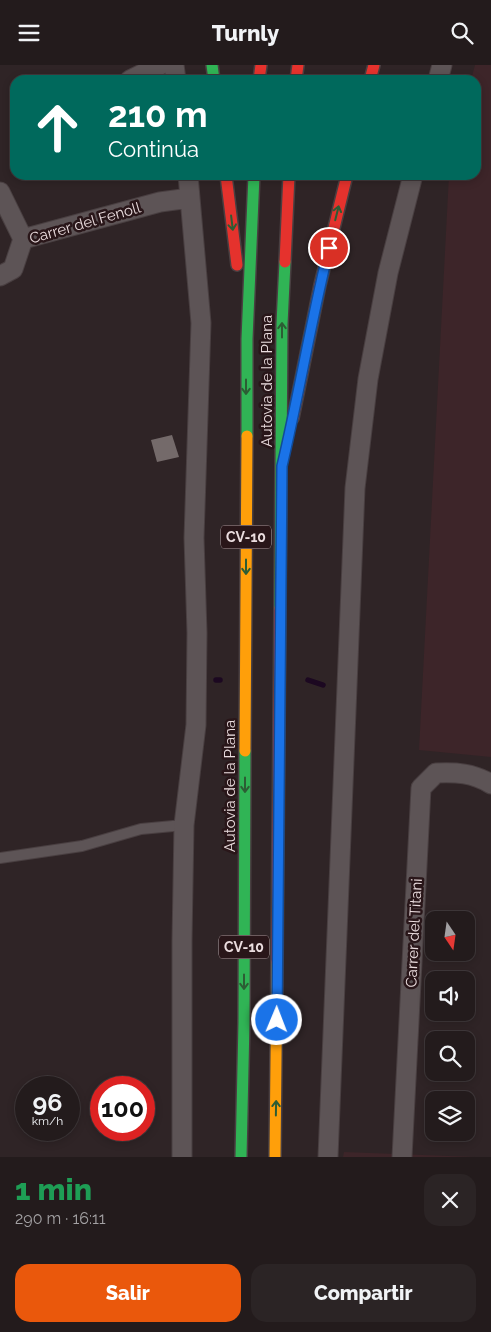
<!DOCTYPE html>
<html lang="es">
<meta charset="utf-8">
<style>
body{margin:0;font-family:Raleway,sans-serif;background:#2b2425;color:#f1f3f6;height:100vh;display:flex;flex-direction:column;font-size:19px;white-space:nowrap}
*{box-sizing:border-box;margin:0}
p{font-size:16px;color:#a3a1a3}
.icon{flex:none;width:28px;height:28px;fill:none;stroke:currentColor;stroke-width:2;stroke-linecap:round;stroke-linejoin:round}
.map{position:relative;height:1092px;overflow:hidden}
.details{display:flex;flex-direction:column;background:#231b1c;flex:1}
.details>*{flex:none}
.hud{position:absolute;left:10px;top:10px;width:471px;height:105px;border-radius:15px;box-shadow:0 2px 8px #0003,0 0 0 1px #40393b;background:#00695c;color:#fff;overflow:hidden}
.needle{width:32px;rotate:167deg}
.fabs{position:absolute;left:425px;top:846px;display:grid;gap:10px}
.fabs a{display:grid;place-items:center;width:50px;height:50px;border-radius:10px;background:#231b1c;box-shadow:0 2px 8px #0003,0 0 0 1px #40393b;font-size:25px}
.speed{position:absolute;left:15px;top:1011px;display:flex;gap:10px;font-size:25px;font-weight:700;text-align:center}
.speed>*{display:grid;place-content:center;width:65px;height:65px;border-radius:50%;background:#231b1c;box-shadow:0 2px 8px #0003,0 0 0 1px #40393b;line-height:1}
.speed small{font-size:12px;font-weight:400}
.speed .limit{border:8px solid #d22;background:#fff;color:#111}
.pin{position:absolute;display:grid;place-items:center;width:42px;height:42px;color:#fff;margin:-21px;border:2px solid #fff;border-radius:50%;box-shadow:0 1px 5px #0007}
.me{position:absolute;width:55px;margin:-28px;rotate:1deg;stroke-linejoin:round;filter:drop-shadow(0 0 4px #0008)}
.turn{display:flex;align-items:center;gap:18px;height:105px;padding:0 15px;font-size:22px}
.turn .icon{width:65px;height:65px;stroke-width:2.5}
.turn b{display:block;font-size:35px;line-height:42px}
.round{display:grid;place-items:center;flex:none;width:52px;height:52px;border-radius:15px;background:#2b2425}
.summary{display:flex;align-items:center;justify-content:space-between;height:85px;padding:0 15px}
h1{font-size:30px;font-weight:800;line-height:38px;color:#1e9e55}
.cta{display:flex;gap:10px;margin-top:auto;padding:10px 15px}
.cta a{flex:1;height:58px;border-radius:15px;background:#ea580c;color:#fff;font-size:20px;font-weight:800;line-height:58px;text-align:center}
.cta a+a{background:#2b2425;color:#f1f3f6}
header{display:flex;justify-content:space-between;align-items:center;height:65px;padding:0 15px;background:#231b1c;font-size:22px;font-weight:800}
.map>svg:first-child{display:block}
</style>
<header><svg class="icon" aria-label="menu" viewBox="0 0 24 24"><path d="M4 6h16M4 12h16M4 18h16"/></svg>Turnly<svg class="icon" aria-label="search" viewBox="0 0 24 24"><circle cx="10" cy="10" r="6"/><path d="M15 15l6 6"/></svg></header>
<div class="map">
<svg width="491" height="1092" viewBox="0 0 491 1092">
<rect width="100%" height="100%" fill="#2f2426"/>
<path fill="#3d2529" d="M475,0H491V692L419,685L449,110H476V15H471Z
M344,1087L475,1092H343Z"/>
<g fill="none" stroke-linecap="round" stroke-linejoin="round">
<path stroke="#1c0821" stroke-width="5.5" d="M216,615H220
M308,615L323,620"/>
</g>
<path fill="#746a6a" d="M172,370L179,392L157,397L151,375Z"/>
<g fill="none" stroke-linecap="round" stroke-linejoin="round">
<g stroke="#493f41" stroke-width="12">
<path id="lane" d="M0,793L82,781L141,764L184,760"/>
</g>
<g stroke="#493f41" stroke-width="21">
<path id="street" d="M174,0L176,15
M130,15L160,0
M438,15L442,0
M0,127L23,174
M0,211L13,204L23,174L160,137L190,133
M182,1092V876L184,760L196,660L197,568L194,473L201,258L188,110
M328,1092L355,423L368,314L388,208L413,110
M402,1092L421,723L436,708C456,707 473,708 491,719"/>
</g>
<g stroke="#493f41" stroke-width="14">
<path id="fast" d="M212,0L214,15
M247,371V274L254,110
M280,543L282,259L285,197
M241,1092L244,957L245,686"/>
</g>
<g stroke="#493f41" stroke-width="14">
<path id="slow" d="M245,686L247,371
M275,1092L277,897"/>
</g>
<g stroke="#493f41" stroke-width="14">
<path id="jam" d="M259,15L261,0
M296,15L298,0
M370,15L374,0
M226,110L237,200
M285,197L289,110
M293,353L320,220L347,110
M277,897L280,543"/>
</g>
<use href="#lane" stroke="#5d5456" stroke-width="10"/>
<use href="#street" stroke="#5d5456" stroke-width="19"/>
<use href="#fast" stroke="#30b455" stroke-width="11"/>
<use href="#slow" stroke="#ff9f0a" stroke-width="11"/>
<use href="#jam" stroke="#e5322d" stroke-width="11"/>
</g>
<defs><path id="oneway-shaft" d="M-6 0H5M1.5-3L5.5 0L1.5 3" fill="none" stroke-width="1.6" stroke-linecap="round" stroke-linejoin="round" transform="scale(1.25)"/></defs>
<g stroke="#2c5d34">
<use href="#oneway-shaft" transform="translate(337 148) rotate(-76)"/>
<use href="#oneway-shaft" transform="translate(232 158) rotate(83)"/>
<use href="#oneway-shaft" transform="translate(282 265) rotate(-90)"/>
<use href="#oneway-shaft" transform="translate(246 322) rotate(90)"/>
<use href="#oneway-shaft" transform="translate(246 502) rotate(90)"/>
<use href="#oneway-shaft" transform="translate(245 720) rotate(90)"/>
<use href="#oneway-shaft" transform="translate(244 917) rotate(90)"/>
<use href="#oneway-shaft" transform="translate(276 1043) rotate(-89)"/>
</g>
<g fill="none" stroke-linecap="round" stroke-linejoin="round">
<g stroke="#114b97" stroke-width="12">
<path id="route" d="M277,955L282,401C299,329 311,256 329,183"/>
</g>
<use href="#route" stroke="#1a73e8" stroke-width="9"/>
</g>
<g text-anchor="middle" stroke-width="5" stroke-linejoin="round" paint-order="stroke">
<g fill="#291619" stroke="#b1a1a4" stroke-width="1">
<rect x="221" y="460.5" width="50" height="23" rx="4"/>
<rect x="219" y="870.5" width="50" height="23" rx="4"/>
</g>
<g font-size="14" font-weight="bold" fill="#ebdddf">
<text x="246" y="477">CV-10</text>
<text x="244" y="887">CV-10</text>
</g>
<g font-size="15" fill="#ebdddf" stroke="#291619">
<text transform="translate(85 158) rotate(-16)" y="5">Carrer del Fenoll</text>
<text transform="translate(267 316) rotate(-90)" y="5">Autovia de la Plana</text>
<text transform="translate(230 721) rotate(-90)" y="5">Autovia de la Plana</text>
<text transform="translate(414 868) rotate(-87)" y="5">Carrer del Titani</text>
</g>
</g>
</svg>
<div class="fabs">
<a><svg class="needle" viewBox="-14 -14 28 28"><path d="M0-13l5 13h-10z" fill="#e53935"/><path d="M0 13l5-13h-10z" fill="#a3a1a3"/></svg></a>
<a><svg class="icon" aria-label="sound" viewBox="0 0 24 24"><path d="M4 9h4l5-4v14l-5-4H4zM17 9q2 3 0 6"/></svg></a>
<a><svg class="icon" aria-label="search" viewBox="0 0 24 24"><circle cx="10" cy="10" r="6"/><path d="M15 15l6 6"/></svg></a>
<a><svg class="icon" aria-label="layers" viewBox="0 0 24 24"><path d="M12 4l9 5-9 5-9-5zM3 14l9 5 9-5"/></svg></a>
</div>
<div class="speed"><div>96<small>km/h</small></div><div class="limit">100</div></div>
<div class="pin" style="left:329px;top:183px;background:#d93025"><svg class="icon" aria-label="arrive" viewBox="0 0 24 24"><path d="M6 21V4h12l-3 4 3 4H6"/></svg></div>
<svg class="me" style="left:277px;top:955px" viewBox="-20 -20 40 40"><circle r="17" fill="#1a73e8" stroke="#fff" stroke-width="3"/><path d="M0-11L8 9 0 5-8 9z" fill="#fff"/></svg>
<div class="hud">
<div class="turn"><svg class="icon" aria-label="ahead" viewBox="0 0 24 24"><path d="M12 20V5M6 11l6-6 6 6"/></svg><div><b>210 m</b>Continúa</div></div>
</div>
</div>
<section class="details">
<div class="summary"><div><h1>1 min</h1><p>290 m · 16:11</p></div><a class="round"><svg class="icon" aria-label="close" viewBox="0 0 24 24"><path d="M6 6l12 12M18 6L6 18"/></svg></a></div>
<div class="cta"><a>Salir</a><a>Compartir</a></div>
</section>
